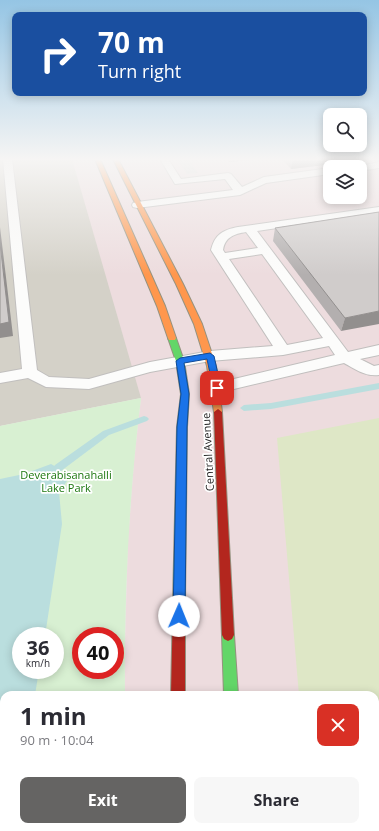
<!DOCTYPE html>
<meta charset="utf-8">
<style>
body{margin:0;font-family:"Open Sans",sans-serif;background:#f7f7f7;color:#2b2b33;height:100vh;display:flex;flex-direction:column;font-size:15px;white-space:nowrap}
*{box-sizing:border-box;margin:0}
p{font-size:13px;color:#7c7c81}
.icon{flex:none;width:22px;height:22px;fill:none;stroke:currentColor;stroke-width:2;stroke-linecap:round;stroke-linejoin:round}
.map{position:relative;flex:1;overflow:hidden}
.panel{position:absolute;left:0px;top:691px;width:379px;height:140px;display:flex;flex-direction:column;background:#fff;border-radius:12px 12px 0 0;box-shadow:0 2px 10px #0003}
.panel>*{flex:none}
.banner{position:absolute;left:12px;top:12px;width:355px;height:84px;border-radius:8px;box-shadow:0 2px 10px #0003;background:#1a4fa0;color:#fff;overflow:hidden}
.buttons{position:absolute;left:323px;top:108px;display:grid;gap:8px}
.buttons a{display:grid;place-items:center;width:44px;height:44px;border-radius:8px;background:#fff;box-shadow:0 2px 10px #0003;font-size:20px}
.speed{position:absolute;left:12px;top:627px;display:flex;gap:8px;font-size:20px;font-weight:700;text-align:center}
.speed>*{display:grid;place-content:center;width:52px;height:52px;border-radius:50%;background:#fff;box-shadow:0 2px 10px #0003;line-height:1}
.speed small{font-size:10px;font-weight:400}
.speed .limit{border:6px solid #d22;background:#fff;color:#111}
.pin{position:absolute;display:grid;place-items:center;width:34px;height:34px;color:#fff;margin:-17px;border-radius:8px;box-shadow:0 2px 6px #0006}
.me{position:absolute;width:44px;margin:-22px;rotate:1deg;stroke-linejoin:round;filter:drop-shadow(0 0 3px #0008)}
.turn{display:flex;align-items:center;gap:14px;height:84px;padding:0 20px;font-size:18px}
.turn .icon{width:52px;height:52px;stroke-width:2.5}
.turn b{display:block;font-size:28px;line-height:34px}
.round{display:grid;place-items:center;flex:none;width:42px;height:42px;border-radius:8px;background:#f7f7f7}
.head{display:flex;align-items:center;justify-content:space-between;height:68px;padding:0 20px}
h1{font-size:24px;font-weight:700;line-height:30px}
.cta{display:flex;gap:8px;margin-top:auto;padding:8px 20px}
.cta a{flex:1;height:46px;border-radius:8px;background:#656463;color:#fff;font-size:16px;font-weight:700;line-height:46px;text-align:center}
.cta a+a{background:#f7f7f7;color:#2b2b33}
.map>svg:first-child{display:block}
</style>
<div class="map">
<svg width="379" height="831" viewBox="0 0 379 831">
<rect width="100%" height="100%" fill="#ebe8e6"/>
<path fill="#eddcde" fill-rule="evenodd" d="M0,159H379V831H128V827H375V695H125V643L128,541L134,462L141,398ZM330,167H360V197H330Z"/>
<path fill="#d4d1c8" d="M0,159H72L141,398L0,426Z"/>
<path fill="#dee7c6" d="M379,418V831H329L328,827H375V695H299L277,438Z"/>
<path fill="#d8f0d2" fill-rule="evenodd" d="M141,398C129,496 124,595 125,695H4V827H128V831H0V426ZM21,636H55V670H21ZM81,636H115V670H81Z"/>
<path fill="#dbdad9" d="M177,159H188L198,173L187,174Z"/>
<path fill="#badede" d="M51,464L58,468L67,481L59,492L62,524L45,636H21V670H39L35,695H4V827H20V831H0V479L24,474Z"/>
<g fill="none" stroke-linecap="round" stroke-linejoin="round">
<path fill="#badede" fill-rule="evenodd" d="M379,383V389L271,409L244,411L240,408L244,405L271,403Z
M144,416L147,417L149,419L147,421L109,435L61,471L58,472L55,471L53,468L55,465L103,431Z"/>
<g stroke="#c1bfbe" stroke-width="2">
<path id="lane" d="M3,159H12L37,370L49,377L89,379L150,362L210,351L273,346L211,250C215,234 223,230 238,227L379,207V213L257,231L348,352L379,345V355L360,359L374,366L379,365V375C366,377 355,369 344,363L217,393L212,392L209,388L212,384L217,383L335,355L329,346L283,355L210,361L150,372L89,389L46,387L28,378L0,383V373L22,369ZM246,232L258,248L225,253L223,250C225,237 234,234 246,232ZM262,254L323,338L287,345L229,259Z
M160,159H168L181,179L228,173L231,174L242,187L264,177L330,168V174L266,183L240,195L137,208L133,207L132,205L133,203L137,202L233,190L225,179L175,184Z
M379,162V168L360,171V167H356Z"/>
</g>
<g stroke="#95927f" stroke-width="2">
<path id="fast" d="M172,335L176,338L184,361L189,394L187,427L185,603L183,607L179,609L175,607L173,603L177,427L181,394L176,361L168,338Z
M228,629L232,631L234,635L238,695H224L222,635L224,631Z"/>
</g>
<g stroke="#95927f" stroke-width="2">
<path id="slow" d="M95,159H100L165,306L176,338L175,340H169L168,338L157,306Z
M113,159H118L183,284L202,324L216,366L222,412L221,414L218,415L214,412L207,366L194,324L176,284Z
M179,827H195L196,831H180Z
M241,827H257V831H241Z"/>
</g>
<g stroke="#95927f" stroke-width="2">
<path id="jam" d="M218,409L222,412L234,635L232,639L228,641L224,639L222,635L214,412Z
M179,597L183,599L185,603V695H171L173,603L175,599Z"/>
</g>
<use href="#lane" fill="#fcfcfb" fill-rule="evenodd"/>
<use href="#fast" fill="#63d668" fill-rule="evenodd"/>
<use href="#slow" fill="#ff974d" fill-rule="evenodd"/>
<use href="#jam" fill="#b3261e" fill-rule="evenodd"/>
</g>
<path fill="#b3afaf" d="M227,159H258L229,162Z
M282,159H374L291,169Z
M379,212L341,331L273,241L275,228Z"/>
<path fill="#928f8e" d="M230,159H258L229,162Z
M293,159H374L291,169Z
M0,227L13,336L0,338Z
M379,311V324L341,331L345,318Z"/>
<path fill="#d0cccb" stroke="#928f8e" d="M379,212V311L345,318L275,228Z
M0,243L9,322L0,324Z"/>
<linearGradient id="sky" x2="0" y2="1"><stop stop-color="#95c5e4"/><stop offset="0.58" stop-color="#f6f5f4"/><stop offset="1" stop-color="#f6f5f4" stop-opacity="0"/></linearGradient>
<rect width="379" height="275" fill="url(#sky)"/>
<path fill="#1a73e8" stroke="#114b97" d="M210,353L214,356L221,388L220,390H214L213,388L207,359L184,363L189,394L187,427L185,616L184,620L179,622L175,620L173,616L177,427L181,394L176,361L180,358Z"/>
<g text-anchor="middle" stroke-width="3.5" stroke-linejoin="round" paint-order="stroke">
<g font-size="11" fill="#1d1d1d" stroke="#fff">
<text transform="translate(208 452) rotate(-93)" y="4">Central Avenue</text>
</g>
<g font-size="11" fill="#1c770f" stroke="#fff">
<text x="66" y="479">Deverabisanahalli<tspan x="66" dy="13">Lake Park</tspan></text>
</g>
</g>
</svg>
<div class="buttons">
<a><svg class="icon" aria-label="search" viewBox="0 0 24 24"><circle cx="10" cy="10" r="6"/><path d="M15 15l6 6"/></svg></a>
<a><svg class="icon" aria-label="layers" viewBox="0 0 24 24"><path d="M12 4l9 5-9 5-9-5zM3 14l9 5 9-5"/></svg></a>
</div>
<div class="speed"><div>36<small>km/h</small></div><div class="limit">40</div></div>
<div class="pin" style="left:217px;top:388px;background:#d93025"><svg class="icon" aria-label="arrive" viewBox="0 0 24 24"><path d="M6 21V4h12l-3 4 3 4H6"/></svg></div>
<svg class="me" style="left:179px;top:616px" viewBox="-20 -20 40 40"><circle r="19" fill="#fff"/><path d="M0-13L10 11 0 6-10 11z" fill="#1a73e8"/></svg>
<div class="banner">
<div class="turn"><svg class="icon" aria-label="right" viewBox="0 0 24 24"><path d="M7 20v-9h11M14 6l5 5-5 5"/></svg><div><b>70 m</b>Turn right</div></div>
</div>
<section class="panel">
<div class="head"><div><h1>1 min</h1><p>90 m · 10:04</p></div><a class="round" style="background:#d93025;color:#fff"><svg class="icon" aria-label="close" viewBox="0 0 24 24"><path d="M6 6l12 12M18 6L6 18"/></svg></a></div>
<div class="cta"><a>Exit</a><a>Share</a></div>
</section>
</div>
